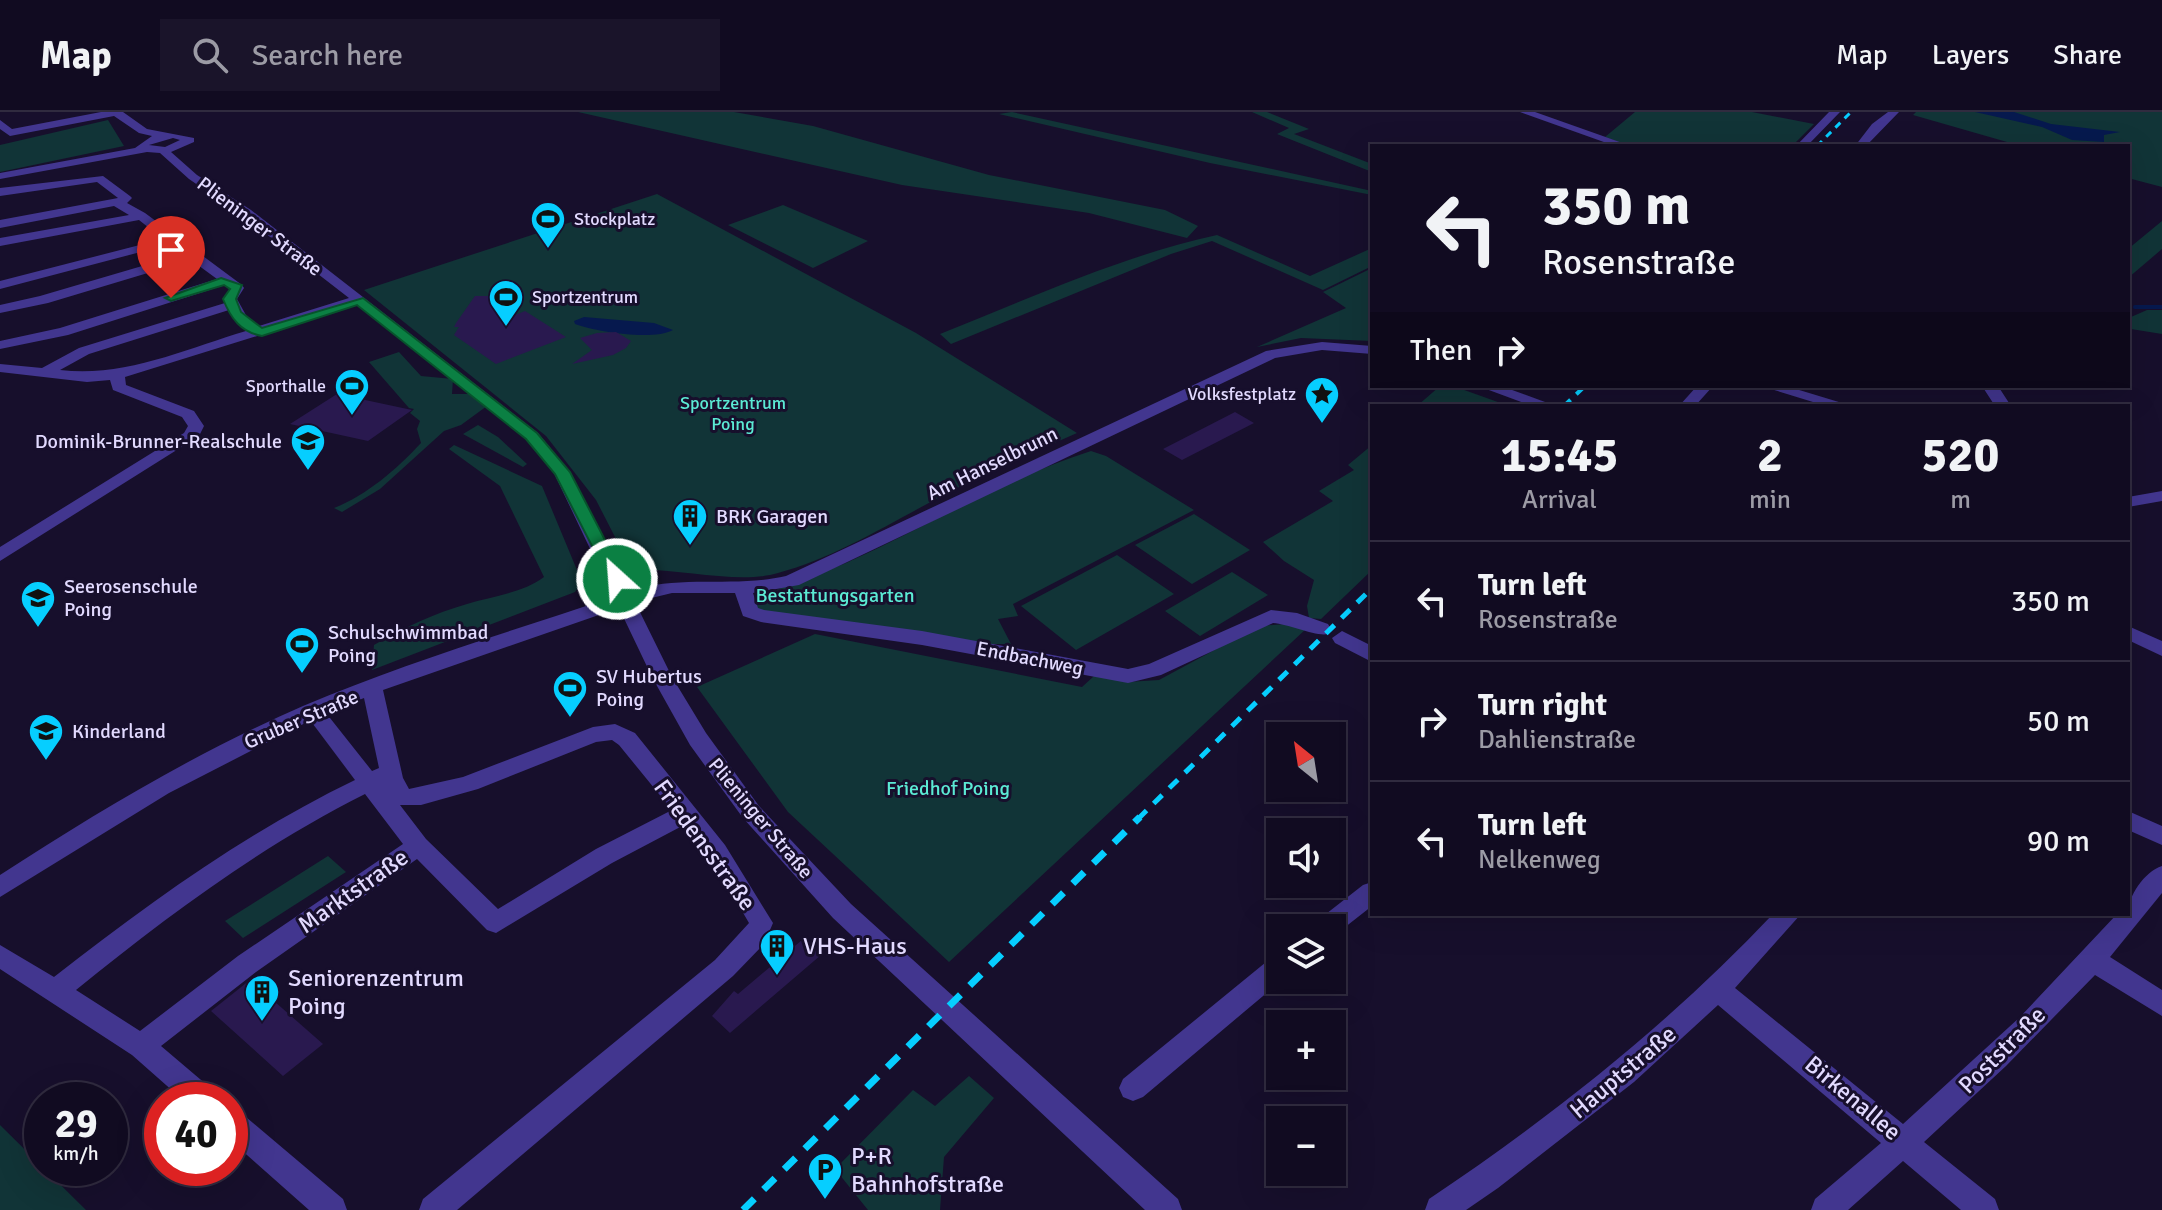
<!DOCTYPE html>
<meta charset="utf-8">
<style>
body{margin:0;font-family:Signika,sans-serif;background:#1a142a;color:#f1f3f6;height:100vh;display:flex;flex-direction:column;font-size:30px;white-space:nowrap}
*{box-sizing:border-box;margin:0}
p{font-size:26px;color:#9c9ba5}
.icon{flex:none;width:44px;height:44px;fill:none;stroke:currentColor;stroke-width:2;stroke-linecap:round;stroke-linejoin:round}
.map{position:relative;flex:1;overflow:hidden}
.details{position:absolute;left:1370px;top:292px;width:760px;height:512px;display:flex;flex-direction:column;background:#110b21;border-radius:0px;box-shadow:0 8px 32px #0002,0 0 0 2px #302b3f}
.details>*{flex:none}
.guide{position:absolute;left:1370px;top:32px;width:760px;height:244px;border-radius:0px;box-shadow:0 8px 32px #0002,0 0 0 2px #302b3f;background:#110b21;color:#f1f3f6;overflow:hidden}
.needle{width:52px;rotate:330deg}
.controls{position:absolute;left:1266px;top:610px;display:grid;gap:16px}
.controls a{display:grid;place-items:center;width:80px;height:80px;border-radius:0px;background:#110b21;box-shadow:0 8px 32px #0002,0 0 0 2px #302b3f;font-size:40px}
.speed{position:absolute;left:24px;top:970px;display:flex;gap:16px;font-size:40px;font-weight:700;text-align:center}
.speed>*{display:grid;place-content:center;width:104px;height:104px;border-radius:50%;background:#110b21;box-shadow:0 8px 32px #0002,0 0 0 2px #302b3f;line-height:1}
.speed small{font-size:20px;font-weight:400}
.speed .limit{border:12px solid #d22;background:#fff;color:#111}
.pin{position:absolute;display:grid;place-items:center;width:68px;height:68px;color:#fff;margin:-82px -34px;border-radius:50% 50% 50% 0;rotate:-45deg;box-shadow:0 0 8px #0007}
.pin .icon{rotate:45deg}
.me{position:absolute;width:88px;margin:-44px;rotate:334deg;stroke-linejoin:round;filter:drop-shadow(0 0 6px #0008)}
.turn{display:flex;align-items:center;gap:28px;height:168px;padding:0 40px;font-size:36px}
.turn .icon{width:104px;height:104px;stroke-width:2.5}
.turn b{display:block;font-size:56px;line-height:68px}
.then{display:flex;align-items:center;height:76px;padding:0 40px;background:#0003;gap:16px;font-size:30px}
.eta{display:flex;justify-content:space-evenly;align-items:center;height:136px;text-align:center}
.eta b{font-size:48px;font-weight:700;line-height:56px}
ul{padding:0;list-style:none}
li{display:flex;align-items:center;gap:24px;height:120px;padding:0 40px;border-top:2px solid #302b3f}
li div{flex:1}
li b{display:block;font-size:30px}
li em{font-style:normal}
header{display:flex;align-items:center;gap:48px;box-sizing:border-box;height:112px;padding:0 40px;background:#110b21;border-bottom:2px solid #302b3f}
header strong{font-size:38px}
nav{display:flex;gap:44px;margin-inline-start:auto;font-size:28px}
.search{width:560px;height:72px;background:#1a142a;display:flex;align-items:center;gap:20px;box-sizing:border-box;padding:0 28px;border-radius:0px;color:#9c9ba5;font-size:30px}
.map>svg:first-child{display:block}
</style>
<header>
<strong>Map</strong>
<div class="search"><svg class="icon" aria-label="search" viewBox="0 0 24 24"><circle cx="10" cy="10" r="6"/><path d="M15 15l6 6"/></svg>Search here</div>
<nav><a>Map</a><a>Layers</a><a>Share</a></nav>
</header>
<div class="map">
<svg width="2162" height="1098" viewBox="0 0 2162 1098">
<rect width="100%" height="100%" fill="#170f2c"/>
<path fill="#113437" d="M578,0H734L813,14L989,63L1165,98L1198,114L1187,126L1089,101L902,73Z
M1012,0L1372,79V83L1210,51L999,2Z
M1252,0H1267L1309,17L1294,22L1372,52V60L1277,22L1289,16Z
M1635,0H1752L1814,12L1792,34H1630L1605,25Z
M1916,0H2162V75L2128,66V34H2021L1913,3Z
M108,8L124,34L0,60V33Z
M657,82L916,221L1077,321C1030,342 983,362 938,386C887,413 834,446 778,461C737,473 677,455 632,458L596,388L546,324L364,178Z
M783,93L868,129L813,156L728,113Z
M2162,109V137L2128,166V137Z
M1217,123L1310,164L1372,136V154L1323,178L1212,129L1171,142L951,232L940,222C1031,186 1121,144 1217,123Z
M1372,156V229L1301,226L1257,235L1346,196L1323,180Z
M2147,198H2162V222L2131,217V205Z
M399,240L421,264L453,267L452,282H470L487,294L461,313L444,319L380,377L342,400L334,396C367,383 397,357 421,331L417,317L420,309L410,301L414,297L409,296L369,250Z
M1440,274H1453L1509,294H1417Z
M478,313L498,325L527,352L523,355L463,322Z
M454,333L542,374L582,470L575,480L372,558L374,533C403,516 435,501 467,492C492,484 523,481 544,465L500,374L449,337Z
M1372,333V458L1321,507L1309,506L1307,494L1314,468L1284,449L1263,430L1333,389L1319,379L1354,358L1348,353Z
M1091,339L1106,344L1194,398L1013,492L1018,504L998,507L1011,532H983L767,501L757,496L756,488C764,481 830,458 846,451C927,415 1005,366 1091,339Z
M1194,402L1250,438L1192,472L1135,433Z
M1117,443L1174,482L1076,538L1021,494Z
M1232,460L1268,483L1200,524L1165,499Z
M1285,512L1307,516L949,850L788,700L697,575L815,522L1082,575L1094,564L1127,570L1159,568L1259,514Z
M328,744L346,760L243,826L225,809Z
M969,964L994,986L944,1045L940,1098H868L835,1057L913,978L935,994Z
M0,1013L86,1098H0Z"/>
<path fill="#06194e" d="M1975,0H2014L2051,12L2120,20L2104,23V30L2072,28L2042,15Z
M584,205L654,211L673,218C653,229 597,220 575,212L574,209Z"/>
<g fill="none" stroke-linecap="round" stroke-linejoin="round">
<path stroke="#06194e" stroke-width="4" d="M2135,195H2162"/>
</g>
<path fill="#29194f" d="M475,184H498L493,191L513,204L525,199L566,225L496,252L454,223L459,215H454L456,211Z
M616,220L631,229L626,236L613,243L572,252L592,238L580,226L597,221Z
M337,282L412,298L368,329L290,312Z
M1235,300L1254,311L1182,348L1163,337Z
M802,828L821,843L730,921L712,904L734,879L738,882Z
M250,868L323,932L283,964L211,899Z"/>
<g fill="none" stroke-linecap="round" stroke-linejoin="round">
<path fill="#42368f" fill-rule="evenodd" d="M101,0H123L147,17L194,26V30L171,40L197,63L251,98L538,321L570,360L630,479C681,462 734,476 786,464L1266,239L1322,230L1372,234V242L1322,238L1275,246L799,473L753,481L758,496L764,498L922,519L1128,557L1149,552L1271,498L1297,501L1328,512L1331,517L1328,522C1316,525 1289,512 1273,511L1161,563L1128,571L922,533L761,510L743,504L735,481H672L635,490L672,565L706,621L759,694L851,792L1178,1087L1182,1098H1145L833,806L743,706L690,633L652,565L619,496L383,578L403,666L409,677L463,665L593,615L615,612L635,621L725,733L773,811L764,832L733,864L457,1098H419L423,1087L715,848L749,811L725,770L684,713L612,751L496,821L487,818L417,747L256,860L161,934L214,979L218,988H183L132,943L0,857V833L54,865C149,791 247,720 355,668L316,616L312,611L315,606L169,681L0,785V763C97,700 197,640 303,594C404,551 509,520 613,485L554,361L526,327L357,193L125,265L126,273L194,299L204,314L199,324L0,449V435L184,321L188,314L182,305L113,278L110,268L87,270L0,260V252L42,256L79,236L225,191L223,187L230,177L225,173L68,223L0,237V229L60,216L217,167L191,148L48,191L0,201V193L40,184L183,142L171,132L0,177V169L163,127L139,108L0,134V126L129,103L114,94L0,116V108L118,86L97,70L0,84V76L103,64L130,84L132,86L127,91L145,101L242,173L244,176L237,187L247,205L259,214L349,186L243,104L189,67L160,41L147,40L0,67V61L135,36L152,24L139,21L114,4L10,24L0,17V8L12,17ZM173,26L180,28L165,35L149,33ZM229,198L246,219C185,237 124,266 60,258L89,242ZM364,586L379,656L372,659L330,606L318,605ZM612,628L619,633L672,698L596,737L498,797L426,727L400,693H421L478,677L596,630ZM365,682L403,732L238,844L140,919L76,878C166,805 261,734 365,682Z
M1520,0H1535L1631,34H1615Z
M1829,0H1840L1807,34H1796Z
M1888,0H1899L1866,34H1855L1872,12Z
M1478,274H1501L1556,294H1532Z
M1697,274H1713L1695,294H1679Z
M1761,274H1786L1852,294H1826Z
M1982,274H1998L2011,294H1995Z
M2162,379V389L2128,395V385Z
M2128,514L2162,529V544L2128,528Z
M1342,519L1372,534V550L1335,531L1332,526Z
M2128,699L2162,714V733L2128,718Z
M2162,754V781L2110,845L2162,878V904L2095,863L2006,954L1924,1030L1995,1087L1999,1098H1961L1903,1049L1848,1098H1811L1815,1087L1881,1031L1718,893L1634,970L1498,1076L1466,1098H1425L1429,1087C1554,1003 1670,911 1773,802H1801L1735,876L1903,1012L2020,905L2117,802H2128C2128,784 2144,760 2162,754Z
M1372,770V794L1335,823L1332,824V816H1314L1317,809L1363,773Z
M1280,843L1282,868L1143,985L1133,989L1123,985L1119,976L1123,967L1271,846Z
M230,996L240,1000L343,1087L347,1098H309L230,1028Z"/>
<path stroke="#06ceff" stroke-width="3" stroke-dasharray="7 6" stroke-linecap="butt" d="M1817,34L1851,0"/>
<path stroke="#06ceff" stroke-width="4" stroke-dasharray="9 8" stroke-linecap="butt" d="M1564,294L1585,274"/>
<path stroke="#06ceff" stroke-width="5" stroke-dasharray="12 10" stroke-linecap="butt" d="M1138,707L1372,476"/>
<path stroke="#06ceff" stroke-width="7" stroke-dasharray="16 13" stroke-linecap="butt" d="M743,1098L1140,705"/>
</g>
<path fill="#0b8043" stroke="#07532c" stroke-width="2" d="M221,166L242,173L236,187L241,200L262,216L363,186L537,321L570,360L625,467L623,471H611L555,362L526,327L357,193L262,224C241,220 231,207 223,187L230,177L224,173L171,189L165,186Z"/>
<defs>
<g id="stadium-pin" transform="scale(1.8)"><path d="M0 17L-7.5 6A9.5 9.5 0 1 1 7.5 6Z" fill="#06ceff" stroke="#170f2c"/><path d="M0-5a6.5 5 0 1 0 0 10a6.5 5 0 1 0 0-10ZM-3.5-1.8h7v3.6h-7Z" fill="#111"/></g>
<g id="sight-pin" transform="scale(1.8)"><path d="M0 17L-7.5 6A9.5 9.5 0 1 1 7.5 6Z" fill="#06ceff" stroke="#170f2c"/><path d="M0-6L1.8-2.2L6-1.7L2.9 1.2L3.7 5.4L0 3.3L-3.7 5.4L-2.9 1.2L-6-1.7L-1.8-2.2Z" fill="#111"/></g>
<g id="school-pin" transform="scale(1.8)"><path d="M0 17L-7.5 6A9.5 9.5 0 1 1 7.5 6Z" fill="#06ceff" stroke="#170f2c"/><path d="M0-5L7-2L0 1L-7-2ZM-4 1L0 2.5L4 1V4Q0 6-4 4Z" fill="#111"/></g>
<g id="building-pin" transform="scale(1.8)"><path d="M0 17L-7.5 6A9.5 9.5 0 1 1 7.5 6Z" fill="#06ceff" stroke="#170f2c"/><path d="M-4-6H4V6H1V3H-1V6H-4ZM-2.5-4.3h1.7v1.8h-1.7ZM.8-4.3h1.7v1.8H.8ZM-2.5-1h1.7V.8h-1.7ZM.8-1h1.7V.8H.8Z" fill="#111"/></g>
<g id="parking-pin" transform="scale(1.8)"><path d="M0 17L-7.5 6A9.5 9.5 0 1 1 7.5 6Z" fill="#06ceff" stroke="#170f2c"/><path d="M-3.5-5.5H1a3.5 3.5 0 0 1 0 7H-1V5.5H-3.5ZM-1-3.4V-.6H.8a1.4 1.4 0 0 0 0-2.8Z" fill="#111"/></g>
</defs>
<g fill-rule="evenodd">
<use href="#stadium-pin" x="548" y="107"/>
<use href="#stadium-pin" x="506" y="185"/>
<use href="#stadium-pin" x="352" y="274"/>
<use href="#sight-pin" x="1322" y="282"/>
<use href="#school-pin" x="308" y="329"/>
<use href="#building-pin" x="690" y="404"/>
<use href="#school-pin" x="38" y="486"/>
<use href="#stadium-pin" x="302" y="532"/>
<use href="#stadium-pin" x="570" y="576"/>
<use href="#school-pin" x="46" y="619"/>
<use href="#building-pin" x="777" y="834"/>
<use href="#building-pin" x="262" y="880"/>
<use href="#parking-pin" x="825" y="1058"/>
</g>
<g text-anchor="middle" stroke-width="6" stroke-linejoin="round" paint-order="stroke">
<g font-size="18" fill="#e2daff" stroke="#170f2c" text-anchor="start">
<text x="574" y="113">Stockplatz</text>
<text x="532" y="191">Sportzentrum</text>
<text x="326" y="280" text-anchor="end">Sporthalle</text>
<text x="1296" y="288" text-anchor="end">Volksfestplatz</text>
</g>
<g font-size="18" fill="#5bead4" stroke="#170f2c">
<text x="733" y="297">Sportzentrum<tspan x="733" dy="21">Poing</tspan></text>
</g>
<g font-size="20" fill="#e2daff" stroke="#170f2c">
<text transform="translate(260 114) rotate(37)" y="7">Plieninger Straße</text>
<text transform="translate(992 351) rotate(-26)" y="7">Am Hanselbrunn</text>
<text transform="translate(1030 546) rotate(11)" y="7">Endbachweg</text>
<text transform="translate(301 607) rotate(-23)" y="7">Gruber Straße</text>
<text transform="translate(761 706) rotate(50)" y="7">Plieninger Straße</text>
</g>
<g font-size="20" fill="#e2daff" stroke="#170f2c" text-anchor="start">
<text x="282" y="336" text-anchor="end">Dominik-Brunner-Realschule</text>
<text x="716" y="411">BRK Garagen</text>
<text x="64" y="481">Seerosenschule<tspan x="64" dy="23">Poing</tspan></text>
<text x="328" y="527">Schulschwimmbad<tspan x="328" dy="23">Poing</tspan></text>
<text x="596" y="571">SV Hubertus<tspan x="596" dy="23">Poing</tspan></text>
<text x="72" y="626">Kinderland</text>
</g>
<g font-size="20" fill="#5bead4" stroke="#170f2c">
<text x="835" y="490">Bestattungsgarten</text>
<text x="948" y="683">Friedhof Poing</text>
</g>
<g font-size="24" fill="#e2daff" stroke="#170f2c">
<text transform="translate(705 733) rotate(54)" y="8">Friedensstraße</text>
<text transform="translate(353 779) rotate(-35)" y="8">Marktstraße</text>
<text transform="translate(2002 938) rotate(-45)" y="8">Poststraße</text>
<text transform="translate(1623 960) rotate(-40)" y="8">Hauptstraße</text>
<text transform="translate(1853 986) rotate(40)" y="8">Birkenallee</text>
</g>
<g font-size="24" fill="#e2daff" stroke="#170f2c" text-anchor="start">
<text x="803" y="842">VHS-Haus</text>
<text x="288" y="874">Seniorenzentrum<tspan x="288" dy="28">Poing</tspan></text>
<text x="851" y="1052">P+R<tspan x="851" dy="28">Bahnhofstraße</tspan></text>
</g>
</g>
</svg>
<div class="controls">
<a><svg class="needle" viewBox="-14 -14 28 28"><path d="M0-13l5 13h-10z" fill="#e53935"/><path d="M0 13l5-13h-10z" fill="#9c9ba5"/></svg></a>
<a><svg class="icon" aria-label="sound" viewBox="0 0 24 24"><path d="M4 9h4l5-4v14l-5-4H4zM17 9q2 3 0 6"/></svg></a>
<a><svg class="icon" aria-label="layers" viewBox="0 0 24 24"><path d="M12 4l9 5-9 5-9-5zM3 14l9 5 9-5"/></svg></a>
<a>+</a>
<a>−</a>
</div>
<div class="speed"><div>29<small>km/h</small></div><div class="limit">40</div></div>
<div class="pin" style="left:171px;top:186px;background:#d93025"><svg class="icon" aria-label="arrive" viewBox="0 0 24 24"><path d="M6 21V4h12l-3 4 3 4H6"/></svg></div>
<svg class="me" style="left:617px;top:467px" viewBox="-20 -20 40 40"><circle r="17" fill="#0b8043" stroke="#fff" stroke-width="3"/><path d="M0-11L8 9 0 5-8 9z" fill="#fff"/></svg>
<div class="guide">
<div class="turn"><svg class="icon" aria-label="left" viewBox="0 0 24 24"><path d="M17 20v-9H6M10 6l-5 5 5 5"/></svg><div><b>350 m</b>Rosenstraße</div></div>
<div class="then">Then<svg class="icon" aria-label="right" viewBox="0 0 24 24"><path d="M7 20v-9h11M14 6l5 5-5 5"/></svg></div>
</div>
<section class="details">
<div class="eta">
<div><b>15:45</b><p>Arrival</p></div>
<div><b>2</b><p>min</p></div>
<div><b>520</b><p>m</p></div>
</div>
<ul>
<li><svg class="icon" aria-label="left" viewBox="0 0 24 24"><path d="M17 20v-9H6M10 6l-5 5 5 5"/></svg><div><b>Turn left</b><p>Rosenstraße</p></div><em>350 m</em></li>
<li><svg class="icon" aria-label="right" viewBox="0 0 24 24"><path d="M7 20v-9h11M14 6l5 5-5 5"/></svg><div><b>Turn right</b><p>Dahlienstraße</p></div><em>50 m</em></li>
<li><svg class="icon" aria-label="left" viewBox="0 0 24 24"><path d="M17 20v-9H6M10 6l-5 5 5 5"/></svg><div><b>Turn left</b><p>Nelkenweg</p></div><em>90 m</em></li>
</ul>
</section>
</div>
